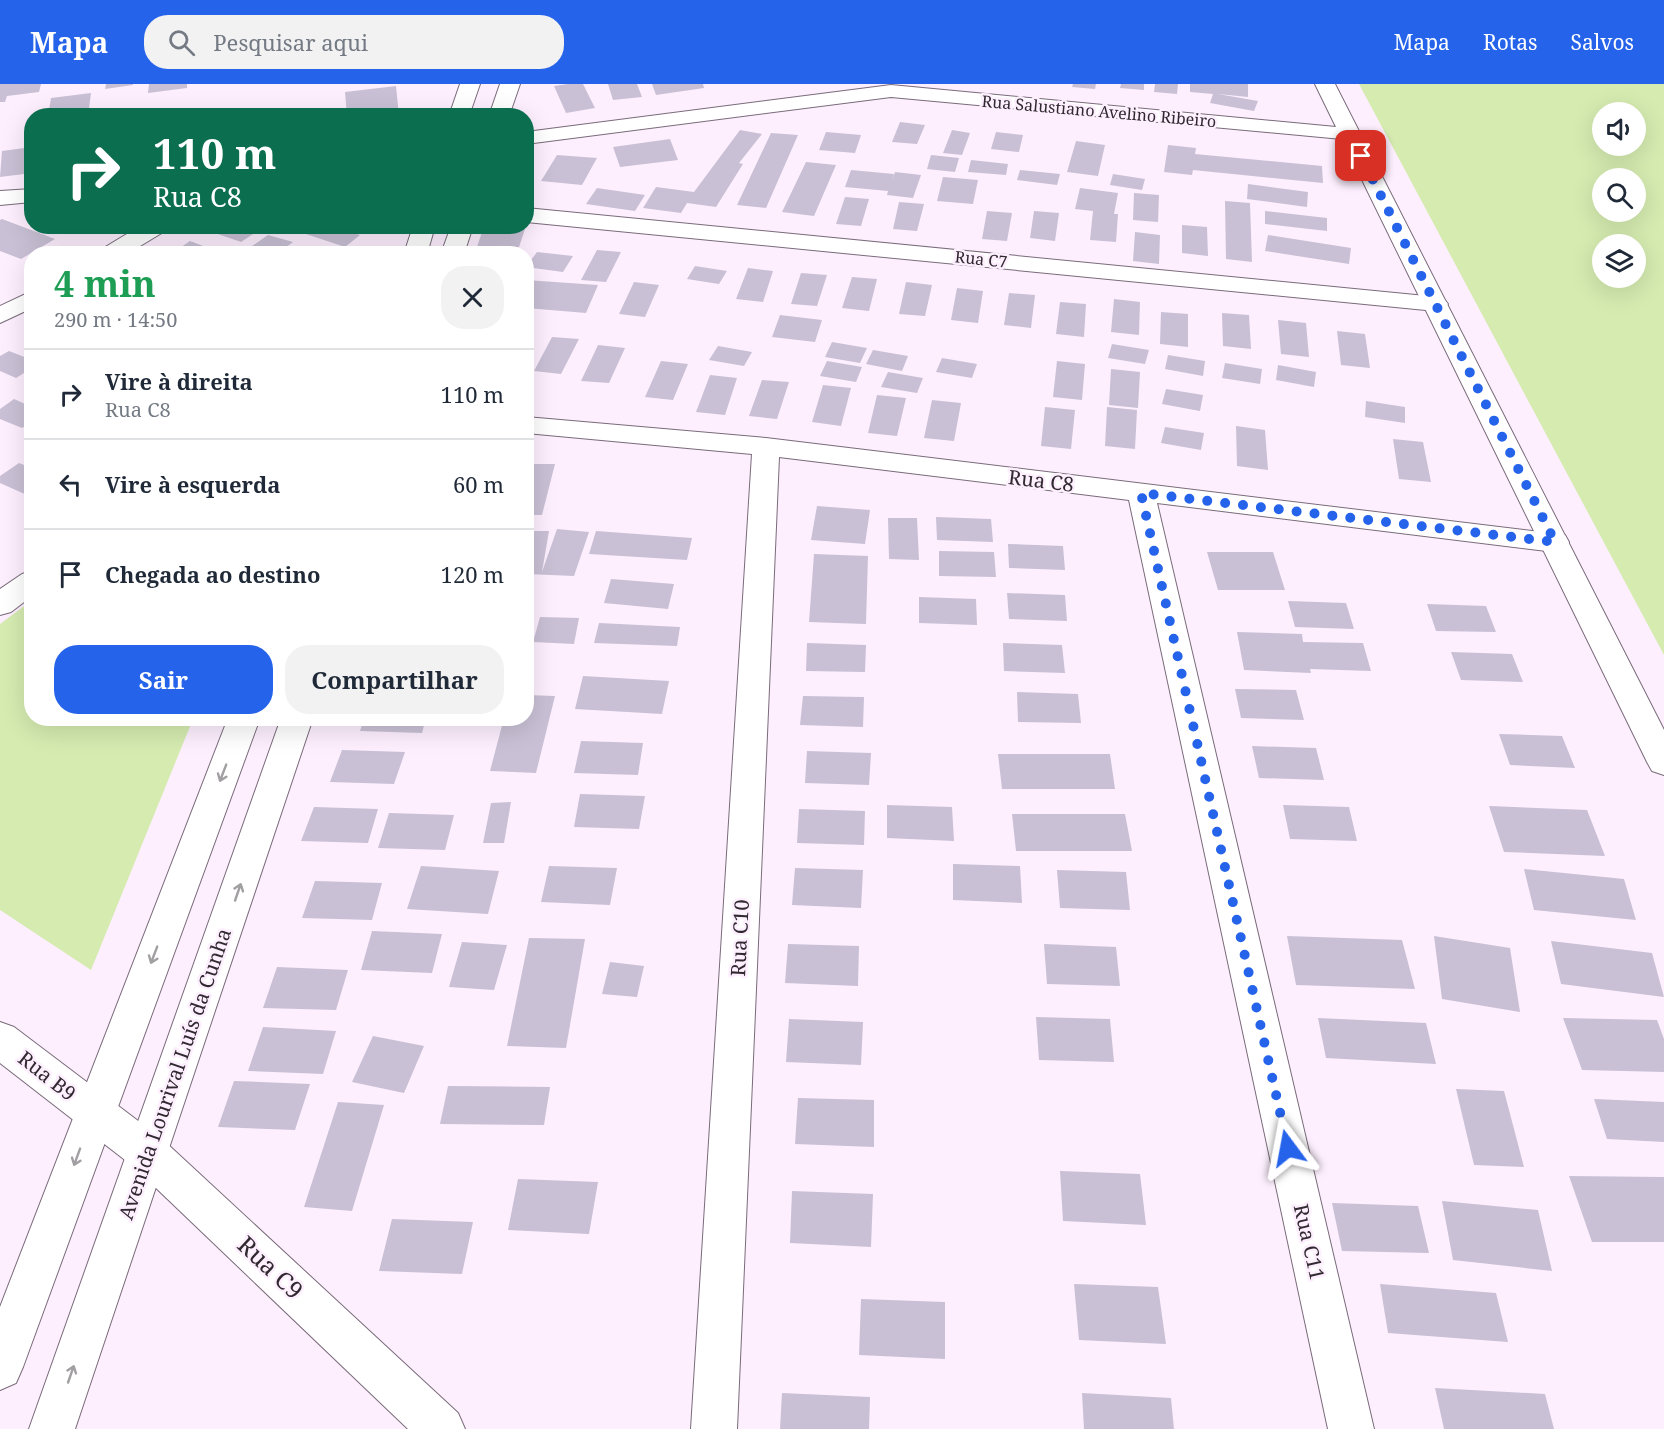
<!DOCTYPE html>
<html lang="pt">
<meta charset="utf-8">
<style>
body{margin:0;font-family:"Noto Serif",serif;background:#f2f2f3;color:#1f2937;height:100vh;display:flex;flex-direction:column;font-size:22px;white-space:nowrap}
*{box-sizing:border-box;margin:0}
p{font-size:20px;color:#747a83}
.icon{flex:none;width:33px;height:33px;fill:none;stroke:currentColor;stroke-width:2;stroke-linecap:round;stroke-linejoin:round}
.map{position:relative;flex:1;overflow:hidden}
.side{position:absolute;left:24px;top:162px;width:510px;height:480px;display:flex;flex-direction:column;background:#fff;border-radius:24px;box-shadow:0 6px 24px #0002}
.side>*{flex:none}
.banner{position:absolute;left:24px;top:24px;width:510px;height:126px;border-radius:24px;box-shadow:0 6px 24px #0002;background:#0b6e4f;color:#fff;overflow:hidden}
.controls{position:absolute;left:1592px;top:18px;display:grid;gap:12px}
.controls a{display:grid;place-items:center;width:54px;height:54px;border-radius:50%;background:#fff;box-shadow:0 6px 24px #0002;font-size:30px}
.pin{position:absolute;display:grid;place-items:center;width:51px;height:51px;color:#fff;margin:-26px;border-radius:12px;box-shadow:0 3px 9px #0006}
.me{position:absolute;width:66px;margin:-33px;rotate:347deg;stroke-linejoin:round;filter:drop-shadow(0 0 4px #0008)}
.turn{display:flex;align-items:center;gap:21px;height:126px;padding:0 30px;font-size:27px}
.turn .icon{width:78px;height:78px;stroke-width:2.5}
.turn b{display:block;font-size:42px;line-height:51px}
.round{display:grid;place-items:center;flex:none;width:63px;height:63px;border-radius:24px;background:#f2f2f3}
.summary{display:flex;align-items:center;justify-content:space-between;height:102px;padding:0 30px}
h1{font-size:36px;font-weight:700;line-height:45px;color:#1e9e55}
.button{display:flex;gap:12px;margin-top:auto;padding:12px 30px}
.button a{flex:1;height:69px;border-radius:24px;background:#2563eb;color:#fff;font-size:24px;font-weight:700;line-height:69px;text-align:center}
.button a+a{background:#f2f2f3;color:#1f2937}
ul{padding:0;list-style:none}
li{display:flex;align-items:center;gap:18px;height:90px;padding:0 30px;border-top:2px solid #e0e1e3}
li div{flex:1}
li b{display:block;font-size:22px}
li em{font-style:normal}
header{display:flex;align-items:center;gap:36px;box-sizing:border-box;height:84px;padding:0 30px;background:#2563eb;color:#fff}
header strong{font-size:28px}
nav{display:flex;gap:33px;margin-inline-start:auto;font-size:21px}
.search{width:420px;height:54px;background:#f2f2f3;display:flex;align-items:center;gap:15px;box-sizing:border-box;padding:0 21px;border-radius:24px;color:#747a83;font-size:22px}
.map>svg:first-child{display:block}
</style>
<header>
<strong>Mapa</strong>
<div class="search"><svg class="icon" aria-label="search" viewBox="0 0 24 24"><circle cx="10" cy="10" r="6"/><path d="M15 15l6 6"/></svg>Pesquisar aqui</div>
<nav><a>Mapa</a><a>Rotas</a><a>Salvos</a></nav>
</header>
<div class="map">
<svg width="1664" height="1345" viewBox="0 0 1664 1345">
<rect width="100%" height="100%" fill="#fdeffe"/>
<path fill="#d5ebb0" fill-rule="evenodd" d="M1359,0H1664V571ZM1602,28H1635V62H1602ZM1602,94H1635V128H1602ZM1602,160H1635V194H1602Z
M31,517L32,634L193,635L91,886L0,826V540Z"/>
<path fill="#c9c0d5" d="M0,0H41L39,8L7,12L5,18H0Z
M106,0H133V1L105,5Z
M149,0H187V4L148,9Z
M568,0H583L595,24L566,29L554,2Z
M608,0H637L642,13L613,16Z
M652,0H703L704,4L656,11Z
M1073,0H1096L1095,5L1072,3Z
M1121,0H1144V6L1120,4Z
M1155,0H1178L1177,10L1154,8Z
M1190,0H1248V13L1218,10L1258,17L1254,27L1210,19L1213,10L1190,8Z
M396,2L399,32H347L345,8Z
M91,9L88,32H48L51,14Z
M900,38L925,41L917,60L892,58Z
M740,46L762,50L739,79L743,80L716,123L687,119L681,129L643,124L656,103L694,108Z
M952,46L970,49L962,71L943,69Z
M826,48L861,51L855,69L819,66Z
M996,48L1023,51L1019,68L991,65Z
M771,49L798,51L766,124L737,121Z
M670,55L678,76L620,83L613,63Z
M1076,57L1105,61L1098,92L1067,88Z
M1168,61L1196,64L1195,70L1322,82L1323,99L1193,86L1192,91L1164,88Z
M32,63V89L0,93L2,67Z
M557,71L597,74L582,101L541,97Z
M931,71L959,74L955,88L927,85Z
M971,76L1008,80L1006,91L968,88Z
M806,78L836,81L814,132L782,128Z
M851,86L894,90L892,97L895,88L921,91L913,114L887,111L888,107L845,103Z
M1020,86L1060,90L1057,101L1017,96Z
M1113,90L1145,95L1142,106L1110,101Z
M943,93L978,96L973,120L937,117Z
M1248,100L1308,108L1307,123L1247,115Z
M597,104L645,111L635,127L586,120Z
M1080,104L1118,109L1114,130H1118L1116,158L1090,156L1093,127L1075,125Z
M1134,109L1159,111L1158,138L1133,136Z
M845,113L869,115L861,142L836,140Z
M1225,117L1250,119L1252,178L1226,175Z
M899,118L924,120L917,147L893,145Z
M987,127L1012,129L1007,157L982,155Z
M1034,127L1059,129L1055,157L1030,154Z
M1265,127L1327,134V147L1265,140Z
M2,135L55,155L21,175L0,167V136Z
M1182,141L1207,143L1208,172L1182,169Z
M220,142H249L259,146L241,158L212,148Z
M282,142H332L360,151L345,163Z
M483,145H525L519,163H477Z
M1135,148L1160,151L1159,180L1133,177Z
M268,151L293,158L277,170L252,162Z
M1268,151L1351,164L1349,180L1265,167Z
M190,157L219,168L171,170Z
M597,166L621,168L606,198L581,196Z
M537,168L573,172L563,188L526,183Z
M695,182L727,187L719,200L687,195Z
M748,184L773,187L763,218L736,215Z
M801,189L827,191L817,222L791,220Z
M852,193L877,195L869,227L842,224Z
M526,196L598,201L586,229L526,224Z
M634,198L659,201L645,233L619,230Z
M906,198L932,201L925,232L899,230Z
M957,204L983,207L978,239L951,236Z
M1009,209L1035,211L1031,244L1004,241Z
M1114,215L1140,218L1139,251L1111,248Z
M1060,218L1086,220L1084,253L1056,250Z
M1161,228L1188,230V263L1160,260Z
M1222,229L1249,231L1251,265L1223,262Z
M780,231L822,236L815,258L772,253Z
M1278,236L1306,239L1309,273L1281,270Z
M1337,247L1365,250L1370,284L1341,281Z
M552,253L579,255L561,290L534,287Z
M832,258L867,264L860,279L825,273Z
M1112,260L1149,266L1145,280L1108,274Z
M598,261L625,264L609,299L581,297Z
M718,262L752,268L744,282L709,276Z
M873,266L908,272L902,287L866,280Z
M9,267L32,276V284L16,294L0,287V272Z
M1168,271L1205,277L1203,292L1165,285Z
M942,274L977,280L972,294L936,288Z
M661,277L688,280L673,316L645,313Z
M827,277L862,283L856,298L820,292Z
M1057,277L1085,280L1082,316L1053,313Z
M1225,279L1262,285L1260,300L1222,294Z
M1278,281L1316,288L1314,303L1276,296Z
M1111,285L1140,288L1138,324L1109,321Z
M888,288L923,294L917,309L881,303Z
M710,291L737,294L725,331L696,328Z
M762,296L789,298L777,335L749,332Z
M823,301L851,304L841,342L812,338Z
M1166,305L1203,311L1200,327L1162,320Z
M877,311L906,314L897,352L868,349Z
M14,315L32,323V338L22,344L0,335V325Z
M932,316L961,319L954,357L924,354Z
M1366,317L1405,323V339L1365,333Z
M1045,323L1075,326L1071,365L1041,362Z
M1107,323L1137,326L1135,365L1105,362Z
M1236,342L1265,346L1268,386L1237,382Z
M1165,343L1204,349L1201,366L1161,359Z
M1393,355L1423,358L1431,398L1399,395Z
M19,379L32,384V408L27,411L0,399V392Z
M526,380H555L542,431H526Z
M817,422L870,426L865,460L811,456Z
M936,433L991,435L993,458L937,456Z
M888,434H917L919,476L889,475Z
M557,445L589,448L574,492L526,490V447H549L542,488Z
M596,447L692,454L687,476L589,470Z
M1008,460L1063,462L1065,486L1009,484Z
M939,467L994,468L996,493L939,492Z
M1207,468H1273L1285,506H1218Z
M814,470L868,472L866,540L809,538Z
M611,495L674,500L668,525L604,519Z
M1007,509L1065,511L1067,537L1009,535Z
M919,513L976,515L977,541L919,539Z
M1288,517L1346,519L1354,545L1295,543Z
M1427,520L1486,522L1496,548L1436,547Z
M540,533L579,534L574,560L533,558Z
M599,539L680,543L677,562L594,559Z
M1237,548L1302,550L1303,558L1363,559L1371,587L1310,585L1311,589L1244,586Z
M807,559L866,561L865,588L806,587Z
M1003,559L1062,561L1065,589L1004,587Z
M1451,568L1512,570L1523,598L1461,596Z
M583,592L669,597L662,630L575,625Z
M1235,605L1296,606L1304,636L1241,634Z
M1017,608L1078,610L1081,639L1018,638Z
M526,611L555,612L536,689L490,687L504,634H526Z
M803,612L864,613L863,643L800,641Z
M364,634H426L422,649L360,647Z
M1499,650L1562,652L1575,684L1510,681Z
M581,657L643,659L638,691L574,689Z
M1252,662L1316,664L1324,696L1259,694Z
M342,666L405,668L394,700L330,698Z
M807,667L871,669L869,701L805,699Z
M998,670H1110L1115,705H1002Z
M580,710L645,712L639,745L574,743Z
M511,718L504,759H483L491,719Z
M887,721L952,723L954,757L887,754Z
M1283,721L1349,723L1357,757L1290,755Z
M1489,722L1587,726L1605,772L1504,768Z
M314,723L378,725L368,759L301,757Z
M799,725L865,727L864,761L797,759Z
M389,729L454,731L445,766L378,764Z
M1012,730H1125L1132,767H1016Z
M953,780L1020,782L1022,819L953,816Z
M421,782L499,787L488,830L407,825Z
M549,782L617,784L610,821L541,818Z
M795,784L863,786L861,824L792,821Z
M1524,785L1624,795L1636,836L1534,826Z
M1057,786L1126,788L1130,826L1060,824Z
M315,797L382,799L372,836L302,834Z
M372,847L442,850L432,889L361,886Z
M1287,852L1402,856L1415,905L1296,901Z
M1434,852L1510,864L1520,928L1442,915Z
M529,854L585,855L566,964L507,962Z
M1551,857L1652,869L1664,913L1561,900Z
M462,858L507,861L494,906L449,903Z
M788,860L859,862L858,902L785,899Z
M1044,860L1116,863L1120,902L1047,900Z
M610,878L644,882L637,913L602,910Z
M277,883L348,886L336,926L263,924Z
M1036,933L1110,935L1114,978L1039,976Z
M1318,934L1426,939L1436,980L1326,974Z
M1563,934L1657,936L1664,955V988L1582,986Z
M789,935L863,938L861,981L786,978Z
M263,943L336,947L323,990L248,987Z
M373,952L424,962L404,1009L352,998Z
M234,997L310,1000L295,1046L218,1043Z
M448,1002L550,1003L544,1041L440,1040Z
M1456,1005L1504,1007L1524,1083L1474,1081Z
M798,1014L874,1016V1063L795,1060Z
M1594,1015L1664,1018V1058L1607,1055Z
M338,1018L384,1021L352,1127L304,1123Z
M1060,1087L1140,1090L1146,1141L1063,1137Z
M1569,1092L1664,1093V1158H1592Z
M518,1095L598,1098L589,1150L508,1146Z
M792,1107L873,1110L871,1163L790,1159Z
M1442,1117L1538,1126L1552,1187L1453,1176Z
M1332,1119L1418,1122L1429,1169L1342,1167Z
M392,1135L473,1138L462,1190L379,1187Z
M1074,1200L1158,1203L1166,1260L1079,1256Z
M1380,1200L1496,1209L1508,1258L1388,1249Z
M861,1215L945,1218V1275L859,1271Z
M1435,1304L1545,1310L1554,1345H1444Z
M782,1309L870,1313L869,1345H780Z
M1082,1309L1171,1314L1174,1345H1084Z"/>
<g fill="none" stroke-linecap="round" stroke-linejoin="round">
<g stroke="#7a6b7b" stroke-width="2">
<path id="minor" d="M526,124L1436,213L1444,215L1448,220L1444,225L1436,227L526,138Z
M140,142H168L165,147L127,170H99L102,165Z
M32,207V224L0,239V222Z
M526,333L766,354L1565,451L1569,458L1565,465L1555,468L1157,419L1374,1345H1328L1129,416L779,373L737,1345H691L752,370L526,349Z
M0,938L14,943L162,1055L458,1329L465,1345H408L134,1083L0,979Z"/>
</g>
<g stroke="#7a6b7b" stroke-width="2">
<path id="tertiary" d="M460,0H480L469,32H449Z
M500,0H520L509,32H489Z
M1315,0H1335L1664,646V691L1652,687L1647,678L1342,55L891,13L526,60V48L891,1L1336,43Z
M32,105V118L0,121V107Z
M413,142H435L427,170H404Z
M451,142H473L464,170H441Z
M32,487V512L11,528L0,531V505L22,490Z
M228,634H260L23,1283L16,1299L0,1306V1223Z
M281,634H313L75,1345H29Z"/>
</g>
<use href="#minor" fill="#fff" fill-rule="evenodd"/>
<use href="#tertiary" fill="#fff" fill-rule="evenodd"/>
</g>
<defs><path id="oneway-shaft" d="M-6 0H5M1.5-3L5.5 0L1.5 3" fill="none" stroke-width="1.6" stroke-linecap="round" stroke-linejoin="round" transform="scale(1.5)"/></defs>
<g stroke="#a29fa2">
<use href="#oneway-shaft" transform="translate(223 689) rotate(111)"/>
<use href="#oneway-shaft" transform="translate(238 808) rotate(-71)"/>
<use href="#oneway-shaft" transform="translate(154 871) rotate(111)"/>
<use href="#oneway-shaft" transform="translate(77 1073) rotate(110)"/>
<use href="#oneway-shaft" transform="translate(71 1290) rotate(-71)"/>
</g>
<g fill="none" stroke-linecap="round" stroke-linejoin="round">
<path stroke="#2563eb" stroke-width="10" stroke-dasharray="0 18" d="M1288,1064L1141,409L1555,458L1361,72"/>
</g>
<g text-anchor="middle" stroke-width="5" stroke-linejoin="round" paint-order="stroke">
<g font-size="16" fill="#302930" stroke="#fdeffe">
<text transform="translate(1099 27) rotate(5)" y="6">Rua Salustiano Avelino Ribeiro</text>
<text transform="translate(981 175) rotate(6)" y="6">Rua C7</text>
</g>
<g font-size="20" fill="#302930" stroke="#fdeffe">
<text transform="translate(1041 397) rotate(7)" y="7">Rua C8</text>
<text transform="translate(740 854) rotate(-87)" y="7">Rua C10</text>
<text transform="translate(175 990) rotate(-71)" y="7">Avenida Lourival Luís da Cunha</text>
<text transform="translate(47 992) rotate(38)" y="7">Rua B9</text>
<text transform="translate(1309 1158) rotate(77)" y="7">Rua C11</text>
</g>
<g font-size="24" fill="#302930" stroke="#fdeffe">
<text transform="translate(270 1184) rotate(43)" y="8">Rua C9</text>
</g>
</g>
</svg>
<div class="controls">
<a><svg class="icon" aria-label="sound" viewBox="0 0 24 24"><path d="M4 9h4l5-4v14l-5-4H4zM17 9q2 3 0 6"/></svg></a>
<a><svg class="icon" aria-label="search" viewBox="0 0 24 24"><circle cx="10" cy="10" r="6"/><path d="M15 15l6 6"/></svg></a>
<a><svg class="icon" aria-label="layers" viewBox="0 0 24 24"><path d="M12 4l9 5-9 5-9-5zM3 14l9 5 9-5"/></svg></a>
</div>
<div class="pin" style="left:1361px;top:72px;background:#d93025"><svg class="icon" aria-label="arrive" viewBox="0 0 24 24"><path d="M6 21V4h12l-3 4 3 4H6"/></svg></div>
<svg class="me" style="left:1288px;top:1064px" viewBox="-20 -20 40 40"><path d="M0-17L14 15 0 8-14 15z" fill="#2563eb" stroke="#fff" stroke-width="4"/></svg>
<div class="banner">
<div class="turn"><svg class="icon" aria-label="right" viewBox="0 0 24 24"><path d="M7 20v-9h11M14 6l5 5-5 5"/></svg><div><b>110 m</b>Rua C8</div></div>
</div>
<section class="side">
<div class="summary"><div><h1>4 min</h1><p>290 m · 14:50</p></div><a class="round"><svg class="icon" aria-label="close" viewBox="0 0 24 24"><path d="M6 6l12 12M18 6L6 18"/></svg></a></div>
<ul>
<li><svg class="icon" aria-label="right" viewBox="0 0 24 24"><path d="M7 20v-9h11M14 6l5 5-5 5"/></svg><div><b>Vire à direita</b><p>Rua C8</p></div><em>110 m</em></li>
<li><svg class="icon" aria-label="left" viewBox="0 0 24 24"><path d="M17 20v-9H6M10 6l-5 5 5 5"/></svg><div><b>Vire à esquerda</b></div><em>60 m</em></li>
<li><svg class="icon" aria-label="arrive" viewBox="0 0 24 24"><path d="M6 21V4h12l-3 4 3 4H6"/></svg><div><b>Chegada ao destino</b></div><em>120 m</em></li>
</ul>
<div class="button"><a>Sair</a><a>Compartilhar</a></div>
</section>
</div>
